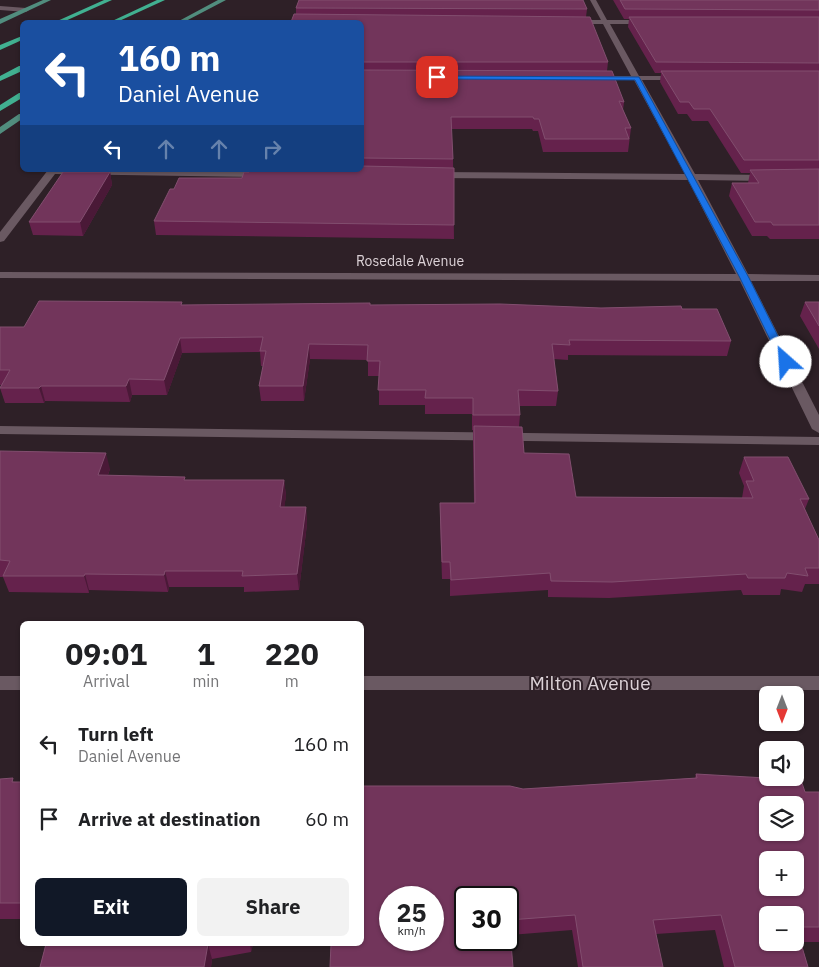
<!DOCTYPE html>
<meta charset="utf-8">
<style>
body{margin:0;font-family:"IBM Plex Sans",sans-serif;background:#f2f2f2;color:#202124;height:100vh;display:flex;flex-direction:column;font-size:19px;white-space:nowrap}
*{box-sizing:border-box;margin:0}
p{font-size:16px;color:#757577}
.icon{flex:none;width:28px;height:28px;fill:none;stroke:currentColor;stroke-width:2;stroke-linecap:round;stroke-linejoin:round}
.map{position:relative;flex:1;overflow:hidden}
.details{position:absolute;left:20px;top:621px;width:344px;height:325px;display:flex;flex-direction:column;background:#fff;border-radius:8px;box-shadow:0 1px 4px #0004}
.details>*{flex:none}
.hud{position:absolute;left:20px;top:20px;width:344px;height:152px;border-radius:8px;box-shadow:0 1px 4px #0004;background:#1a4fa0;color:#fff;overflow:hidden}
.needle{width:32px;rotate:180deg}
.tools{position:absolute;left:759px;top:686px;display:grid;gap:10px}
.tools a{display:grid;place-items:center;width:45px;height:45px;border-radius:8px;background:#fff;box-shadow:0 1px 4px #0004;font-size:25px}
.speed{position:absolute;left:379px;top:886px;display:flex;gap:10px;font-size:25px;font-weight:700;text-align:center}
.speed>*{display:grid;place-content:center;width:65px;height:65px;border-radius:50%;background:#fff;box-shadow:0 1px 4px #0004;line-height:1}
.speed small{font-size:12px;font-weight:400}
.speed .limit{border:2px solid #111;border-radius:8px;background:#fff;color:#111}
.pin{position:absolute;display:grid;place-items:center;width:42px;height:42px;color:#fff;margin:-21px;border-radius:10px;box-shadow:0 2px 8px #0006}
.me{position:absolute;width:55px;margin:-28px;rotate:334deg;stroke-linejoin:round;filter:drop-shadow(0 0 4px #0008)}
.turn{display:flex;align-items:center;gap:18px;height:105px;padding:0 15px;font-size:22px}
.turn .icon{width:65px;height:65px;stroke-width:2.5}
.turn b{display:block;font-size:35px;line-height:42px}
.lanes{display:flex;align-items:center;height:48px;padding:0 15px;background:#0003;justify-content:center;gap:25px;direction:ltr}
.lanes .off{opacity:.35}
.eta{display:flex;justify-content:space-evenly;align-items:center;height:85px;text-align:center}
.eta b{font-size:30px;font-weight:700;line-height:35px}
.cta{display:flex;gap:10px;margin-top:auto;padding:10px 15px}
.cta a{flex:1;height:58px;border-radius:8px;background:#111827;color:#fff;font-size:20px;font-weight:700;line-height:58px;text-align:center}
.cta a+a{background:#f2f2f2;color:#202124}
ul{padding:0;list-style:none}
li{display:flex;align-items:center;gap:15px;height:75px;padding:0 15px}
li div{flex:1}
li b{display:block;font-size:19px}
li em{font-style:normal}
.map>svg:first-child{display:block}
</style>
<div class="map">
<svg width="819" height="967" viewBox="0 0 819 967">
<rect width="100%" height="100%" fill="#2e2027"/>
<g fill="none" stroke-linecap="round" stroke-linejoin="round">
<path fill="#6a5962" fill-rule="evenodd" d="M590,0H596L607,20H648L651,22L648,24H610L639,76H680L684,78L680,80H642L695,174L768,175L773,178L768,181L698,180L748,274L819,275V281H751L819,415V433L812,429L740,281L0,278V272L736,274L688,180L433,178L428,175L433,172L685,174L634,80H595L591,78L595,76H631L603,24H573L570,22L573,20H601Z
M0,6L26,8L29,10L26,12L0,10Z
M251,20H310L313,22H248Z
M48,170L263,171L268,174L263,177L55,174L4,241L0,242V232Z
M0,426L819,437V445L0,434Z
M0,676H22V690H0Z
M361,676H819V690H361Z"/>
<path fill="#518d7e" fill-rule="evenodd" d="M43,0H51L0,24V19Z
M218,0H226L184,22H177Z
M19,114H22V119L0,134V127Z"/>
<path fill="#41b091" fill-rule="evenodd" d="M104,0H112L63,22H55Z
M157,0H165L117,22H110Z
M22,36V40L0,50V45Z
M19,66H22V71L0,81V76Z
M19,93H22V98L0,111V105Z"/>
</g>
<path fill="#65224c" d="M613,0H819V239H770L767,236H752L729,196L732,183H748L750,173H741L708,121H692L687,114H678L660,82L661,73H655L628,27L629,19H624Z
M296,8L587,9L586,17L608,62L607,71L624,102L623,110L631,128L628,152H543L538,131H533L532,129H451L453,159L454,239L156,235L154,221L174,189L242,178L249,172L361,170V22L296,14Z
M110,172L112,185L83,236L33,235L29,222Z
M805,302H819V349L800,316Z
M183,305H370L682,309L731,341L727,356L568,355V360L554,359L558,391L556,406H520V415L519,427L524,453L576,497L742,498L744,486L739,473L744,457L809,499L805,509L819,540V584H805L802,592L781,589L780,595H743L741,590L609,598L548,597V590L450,596V579H442L440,519V503H474L473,442V430H472V414H425V405H379V376H368V360L310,359L304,401H261L259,386L263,366H261L260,352L182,353L167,395H132L130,402L45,401L44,403H5L0,388L1,385H0V327H24Z
M0,451L110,469L108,475L186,480H284L286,496L284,507H306L307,524L299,590L244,592V587H169L168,592L89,590V593L9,592L3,577H0Z
M696,774L805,792H819V942H801L808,967H724L715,930L656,934L663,967H578L572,930L510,935L331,944L523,789L695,778Z
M0,779L15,782H22V919H0Z
M46,944H253L251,952L212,959L211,967H40Z"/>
<path fill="#4a1937" d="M110,172L112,185L83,236L80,222Z
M180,338L182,353L167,395L164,380Z
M309,344L310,359L304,401L303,386Z
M129,379L132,395L130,402L126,386Z
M41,386L45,401L44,403L39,388Z
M106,453L110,469L102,491L98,475Z
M284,480L286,496L282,524L280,507Z
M306,507L307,524L299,590L297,574Z
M165,571L169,587L168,592L164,575Z
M85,574L89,590V593L84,576Z
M208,944L212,959L211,967H204Z
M250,944H253L251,952Z"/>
<path fill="#72355b" stroke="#824e6f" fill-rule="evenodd" d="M299,0H583L587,9L296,8Z
M620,0H819V10L625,9Z
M294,14L590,17L608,62H361V22H291Z
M629,17H819V63L656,62Z
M361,70L612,71L624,102L619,101L631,128H625L629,139H545L539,119H534L533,117H451L453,159L361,158Z
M661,71H819V160H744L710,109H694L689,102H680Z
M361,166L454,168V225L154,221L170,189H174L179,178H242L244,172H249L250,170H361Z
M819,169V225H773L771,222H755L732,183H759L750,170Z
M63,172H110L80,222H29Z
M39,301L182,302L181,305L370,303V305L500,304L601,308L681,306L682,309H717L731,341L569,340L570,345L552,344L558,391L518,390L520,415H473V398H425L426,390H378L380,361H367L368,345L309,344L303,386H259L266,351H260L263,337L180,338L164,380L129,379L126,386H41L39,388H0L10,370H0V327H24Z
M805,302H819V326Z
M474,426L522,427L524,453L569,454L576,497L753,498L746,481H754L744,457H788L809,499H800L819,540V568H805L808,576L787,573L785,578H748L746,574L612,582L551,581L550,573L451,580L450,562H442L440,503H475Z
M0,451L106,453L98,475L185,477L184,480H284L280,507H306L297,574L242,576L243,571H165L164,575L85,574L84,576H3L10,561L0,560Z
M696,774L801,780L805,792H819V927H796L808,967H735L721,915L653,920L663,967H583L575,915L509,920L513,967H330L331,944H361V786H510L523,789L697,778ZM768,805H795V832H768ZM768,860H795V888H768ZM390,898H432V940H390ZM465,898H508V940H465ZM768,915H795V942H768Z
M13,778L12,782H22V903H0V779Z
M46,944H209H208L204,967H40Z"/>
<path fill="#1a73e8" stroke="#114b97" d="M435,76L639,77L749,278L791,362L789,364L786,365L781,362L740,278L635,80L437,79Z"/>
<g text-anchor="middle" stroke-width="4" stroke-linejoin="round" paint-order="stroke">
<g font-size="14" fill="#dcd2d7" stroke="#2e2027">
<text x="410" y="266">Rosedale Avenue</text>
</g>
<g font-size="19" fill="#dcd2d7" stroke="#2e2027">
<text x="590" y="690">Milton Avenue</text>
</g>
</g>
</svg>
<div class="tools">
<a><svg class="needle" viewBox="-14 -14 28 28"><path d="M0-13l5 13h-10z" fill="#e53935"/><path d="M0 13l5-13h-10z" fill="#757577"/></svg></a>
<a><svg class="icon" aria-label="sound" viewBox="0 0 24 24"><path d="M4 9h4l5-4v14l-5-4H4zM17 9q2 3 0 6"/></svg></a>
<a><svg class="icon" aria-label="layers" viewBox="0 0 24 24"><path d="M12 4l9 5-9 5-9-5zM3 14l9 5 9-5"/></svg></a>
<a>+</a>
<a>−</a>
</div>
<div class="speed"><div>25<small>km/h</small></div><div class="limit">30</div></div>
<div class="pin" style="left:437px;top:77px;background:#d93025"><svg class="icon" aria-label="arrive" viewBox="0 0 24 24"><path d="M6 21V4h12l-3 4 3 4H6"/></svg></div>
<svg class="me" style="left:786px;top:362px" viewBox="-20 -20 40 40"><circle r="19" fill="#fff"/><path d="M0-13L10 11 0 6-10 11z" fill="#1a73e8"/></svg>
<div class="hud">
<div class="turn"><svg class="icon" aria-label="left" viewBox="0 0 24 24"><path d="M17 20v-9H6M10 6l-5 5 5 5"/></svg><div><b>160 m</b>Daniel Avenue</div></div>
<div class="lanes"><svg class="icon" aria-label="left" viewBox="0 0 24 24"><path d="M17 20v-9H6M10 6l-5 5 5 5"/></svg><svg class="icon off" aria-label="ahead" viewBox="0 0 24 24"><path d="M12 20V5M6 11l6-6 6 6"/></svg><svg class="icon off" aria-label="ahead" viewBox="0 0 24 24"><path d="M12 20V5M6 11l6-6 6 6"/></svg><svg class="icon off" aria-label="right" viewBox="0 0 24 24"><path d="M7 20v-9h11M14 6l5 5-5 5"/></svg></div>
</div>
<section class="details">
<div class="eta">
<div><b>09:01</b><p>Arrival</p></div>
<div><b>1</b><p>min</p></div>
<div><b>220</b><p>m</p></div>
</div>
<ul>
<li><svg class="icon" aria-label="left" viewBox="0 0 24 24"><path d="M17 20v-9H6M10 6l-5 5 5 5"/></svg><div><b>Turn left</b><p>Daniel Avenue</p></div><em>160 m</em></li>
<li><svg class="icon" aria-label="arrive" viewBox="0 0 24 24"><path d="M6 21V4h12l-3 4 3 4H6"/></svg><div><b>Arrive at destination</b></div><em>60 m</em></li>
</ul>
<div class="cta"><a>Exit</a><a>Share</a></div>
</section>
</div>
